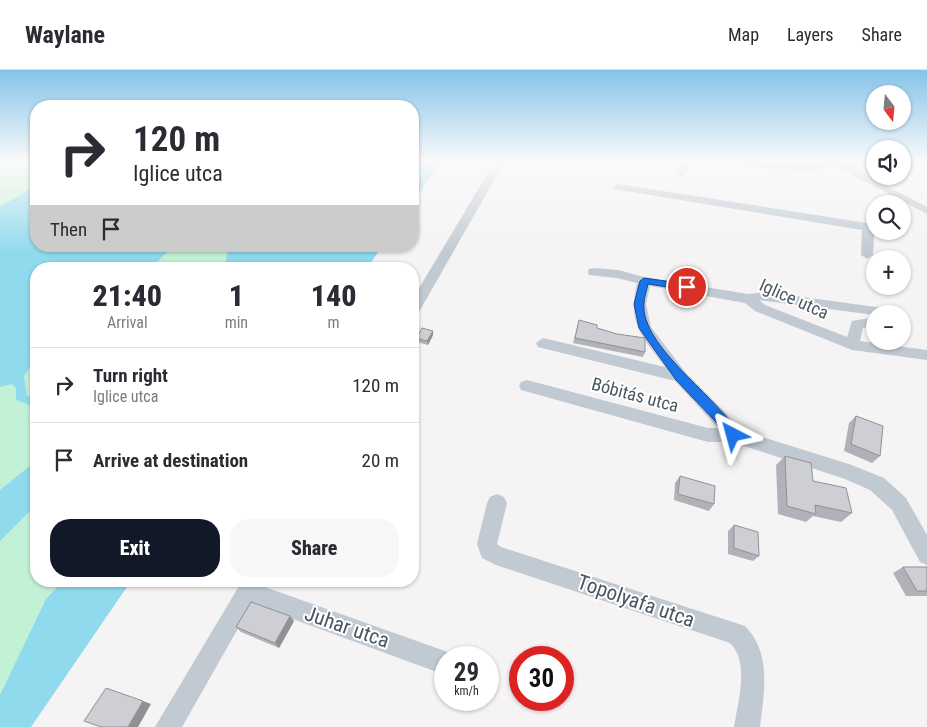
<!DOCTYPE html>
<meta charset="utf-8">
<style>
body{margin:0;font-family:"Roboto Condensed",sans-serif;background:#f7f7f7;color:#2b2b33;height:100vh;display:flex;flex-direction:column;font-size:19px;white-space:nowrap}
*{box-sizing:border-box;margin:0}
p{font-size:16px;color:#7c7c81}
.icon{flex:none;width:28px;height:28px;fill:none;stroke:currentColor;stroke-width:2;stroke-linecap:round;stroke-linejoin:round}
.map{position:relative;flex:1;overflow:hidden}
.sheet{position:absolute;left:30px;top:192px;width:389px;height:325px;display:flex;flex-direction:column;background:#fff;border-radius:20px;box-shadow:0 1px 4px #0004}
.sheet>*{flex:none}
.top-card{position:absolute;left:30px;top:30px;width:389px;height:152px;border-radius:20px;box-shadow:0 1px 4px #0004;background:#fff;color:#2b2b33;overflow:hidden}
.needle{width:32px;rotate:164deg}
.fabs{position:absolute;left:866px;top:15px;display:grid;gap:10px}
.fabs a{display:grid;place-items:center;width:45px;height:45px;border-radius:50%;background:#fff;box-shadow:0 1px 4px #0004;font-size:25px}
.speed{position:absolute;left:434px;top:576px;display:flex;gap:10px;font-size:25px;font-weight:700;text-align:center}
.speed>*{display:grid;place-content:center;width:65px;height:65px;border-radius:50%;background:#fff;box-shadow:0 1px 4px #0004;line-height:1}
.speed small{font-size:12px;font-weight:400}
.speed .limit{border:8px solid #d22;background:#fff;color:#111}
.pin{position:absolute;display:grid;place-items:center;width:42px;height:42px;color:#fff;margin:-21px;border:2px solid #fff;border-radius:50%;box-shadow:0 1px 5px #0007}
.me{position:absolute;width:55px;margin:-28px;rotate:321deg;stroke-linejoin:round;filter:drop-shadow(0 0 4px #0008)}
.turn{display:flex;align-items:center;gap:18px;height:105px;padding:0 20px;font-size:22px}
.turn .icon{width:65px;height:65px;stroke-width:2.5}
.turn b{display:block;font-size:35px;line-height:42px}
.then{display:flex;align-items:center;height:48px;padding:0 20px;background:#0003;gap:10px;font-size:19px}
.eta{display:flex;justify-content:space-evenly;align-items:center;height:85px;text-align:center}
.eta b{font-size:30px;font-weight:800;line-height:35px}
.button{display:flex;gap:10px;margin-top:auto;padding:10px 20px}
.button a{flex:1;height:58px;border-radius:20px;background:#111827;color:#fff;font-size:20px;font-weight:800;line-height:58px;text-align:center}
.button a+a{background:#f7f7f7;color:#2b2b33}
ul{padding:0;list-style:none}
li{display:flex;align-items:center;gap:15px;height:75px;padding:0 20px;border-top:1px solid #e1e1e2}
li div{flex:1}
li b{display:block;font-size:19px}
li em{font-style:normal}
header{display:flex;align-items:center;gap:30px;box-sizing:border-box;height:70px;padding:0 25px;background:#fff;border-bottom:1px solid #e1e1e2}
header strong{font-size:24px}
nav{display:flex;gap:28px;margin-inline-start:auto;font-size:18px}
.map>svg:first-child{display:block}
</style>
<header>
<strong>Waylane</strong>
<nav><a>Map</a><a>Layers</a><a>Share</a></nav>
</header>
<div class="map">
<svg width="927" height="657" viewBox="0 0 927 657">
<rect width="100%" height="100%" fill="#f5f3f3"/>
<path fill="#c3f1d5" d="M0,91H36V176H361L344,199H36V511H88L0,632Z"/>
<path fill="#90daee" d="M413,91H441L413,132L412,91Z
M36,115V176H173L150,199H36V289L24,306L27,326L36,327V337L16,330V318L12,314L0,317V137Z
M229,176H382L367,199H224Z
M36,391V435L0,471V420Z
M63,511H131L31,657H0V625L46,529Z"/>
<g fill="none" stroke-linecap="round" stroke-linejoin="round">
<path fill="#c1cad2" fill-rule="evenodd" d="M495,91H505L419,242L412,246V230Z
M680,91H690L686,104L681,107L676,104Z
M703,91C738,88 773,97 808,95C824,94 831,87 847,95L862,91H875V93L855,99L927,137V144L835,96L807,101L708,94Z
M618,114L867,153L875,151L873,185L867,189L861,185L862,160L614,119L613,117Z
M594,198L618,200L644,207L748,224L766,222L883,238L885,241L883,244L875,245L759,230L765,235L847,267L852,251L875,247V257L863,258L860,271L927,280V290L852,280L755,241L745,233L650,216L646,234L651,257L686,303L725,342L739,360L849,394L884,408L906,428L927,465V495L920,492L892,440L870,420L845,409L732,372H708L521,320L519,316L521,312L527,310L708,358H718L675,311L538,277L536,273L543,268L665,297C642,266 627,254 637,213L617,208L589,205L588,202L589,199Z
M497,424L504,427L507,433L497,474L501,477L745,556C772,583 764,623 760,657H734C738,631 750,593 730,573L496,495L482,488L477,474L487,433L490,427Z
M242,511H264L262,516L445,581L454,588H445V605L252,534L182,657H155Z"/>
</g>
<path fill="#b0b2b7" d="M579,250L597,258L645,282L643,287L573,273Z
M433,261V265L428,275L417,272L416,268Z
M856,346L880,386L872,393L844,381L849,353Z
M785,386L813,411L852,443L841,452L813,446L806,452L778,444L776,395Z
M680,406L714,434L709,441L674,430L675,413Z
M734,455L759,486L753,491L728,484V461Z
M903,497L927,498V526H906L893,503Z
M218,511H229L227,515Z
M294,551L279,578L241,562L236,557Z"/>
<path fill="#909195" d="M433,261V265L428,275L427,271Z
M224,511H229L227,515Z
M290,546L294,551L279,578L275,573Z
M143,631L151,634L138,657H128Z"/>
<path fill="#cdcfd5" stroke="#909195" d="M579,250L597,255V258L617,264L645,268V282L575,268Z
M422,258L433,261L427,271L416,268Z
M856,346L883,356L880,386L851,374Z
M785,386L811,393L813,411L846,418L852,443L815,435L816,444L787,436Z
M680,406L715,416L714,434L678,424Z
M734,455L758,462L759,486L734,478Z
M903,497H927V521H917Z
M251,532L290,546L275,573L236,557Z
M106,618L143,631L128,657H101L84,651Z"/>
<linearGradient id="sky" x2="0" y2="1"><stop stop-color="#85c3ea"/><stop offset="0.5" stop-color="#fafafa"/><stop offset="1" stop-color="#fafafa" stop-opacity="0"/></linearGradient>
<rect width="927" height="183" fill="url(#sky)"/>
<path fill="#1a73e8" stroke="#114b97" d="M644,208L687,214L691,217L687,220L648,214C647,220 644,227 644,233C640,277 720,328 739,365L737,368H729L715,351L676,310L639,258L634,234L640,211Z"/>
<g text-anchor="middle" stroke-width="4" stroke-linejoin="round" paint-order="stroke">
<g font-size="18" fill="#4a5661" stroke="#fff">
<text transform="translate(794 229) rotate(24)" y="6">Iglice utca</text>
<text transform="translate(635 325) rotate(15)" y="6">Bóbitás utca</text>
</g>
<g font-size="21" fill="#4a5661" stroke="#fff">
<text transform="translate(636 531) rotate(19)" y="7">Topolyafa utca</text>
<text transform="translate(347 557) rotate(19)" y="7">Juhar utca</text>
</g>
</g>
</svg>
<div class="fabs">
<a><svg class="needle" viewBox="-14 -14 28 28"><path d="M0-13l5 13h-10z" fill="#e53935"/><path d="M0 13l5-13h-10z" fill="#7c7c81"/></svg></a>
<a><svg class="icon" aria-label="sound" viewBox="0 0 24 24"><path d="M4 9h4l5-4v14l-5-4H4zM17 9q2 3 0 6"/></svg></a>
<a><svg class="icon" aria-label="search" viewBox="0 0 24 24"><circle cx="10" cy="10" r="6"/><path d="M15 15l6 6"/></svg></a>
<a>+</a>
<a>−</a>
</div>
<div class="speed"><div>29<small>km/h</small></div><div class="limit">30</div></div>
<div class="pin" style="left:687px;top:217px;background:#d93025"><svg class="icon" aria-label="arrive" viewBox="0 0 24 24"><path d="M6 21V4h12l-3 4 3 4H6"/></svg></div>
<svg class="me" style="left:733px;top:365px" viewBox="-20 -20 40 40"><path d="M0-17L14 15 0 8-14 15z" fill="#1a73e8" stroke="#fff" stroke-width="4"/></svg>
<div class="top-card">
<div class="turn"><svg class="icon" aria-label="right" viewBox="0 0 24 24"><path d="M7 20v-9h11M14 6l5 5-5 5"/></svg><div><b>120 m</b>Iglice utca</div></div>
<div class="then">Then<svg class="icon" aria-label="arrive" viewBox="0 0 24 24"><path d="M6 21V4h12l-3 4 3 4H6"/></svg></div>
</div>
<section class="sheet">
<div class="eta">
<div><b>21:40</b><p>Arrival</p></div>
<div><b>1</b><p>min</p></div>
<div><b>140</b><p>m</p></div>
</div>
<ul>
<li><svg class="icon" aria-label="right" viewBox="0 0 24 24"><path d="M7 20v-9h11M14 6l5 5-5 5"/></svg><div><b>Turn right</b><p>Iglice utca</p></div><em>120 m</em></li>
<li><svg class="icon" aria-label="arrive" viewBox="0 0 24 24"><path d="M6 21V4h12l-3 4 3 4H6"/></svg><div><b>Arrive at destination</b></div><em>20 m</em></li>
</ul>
<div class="button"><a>Exit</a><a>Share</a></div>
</section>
</div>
